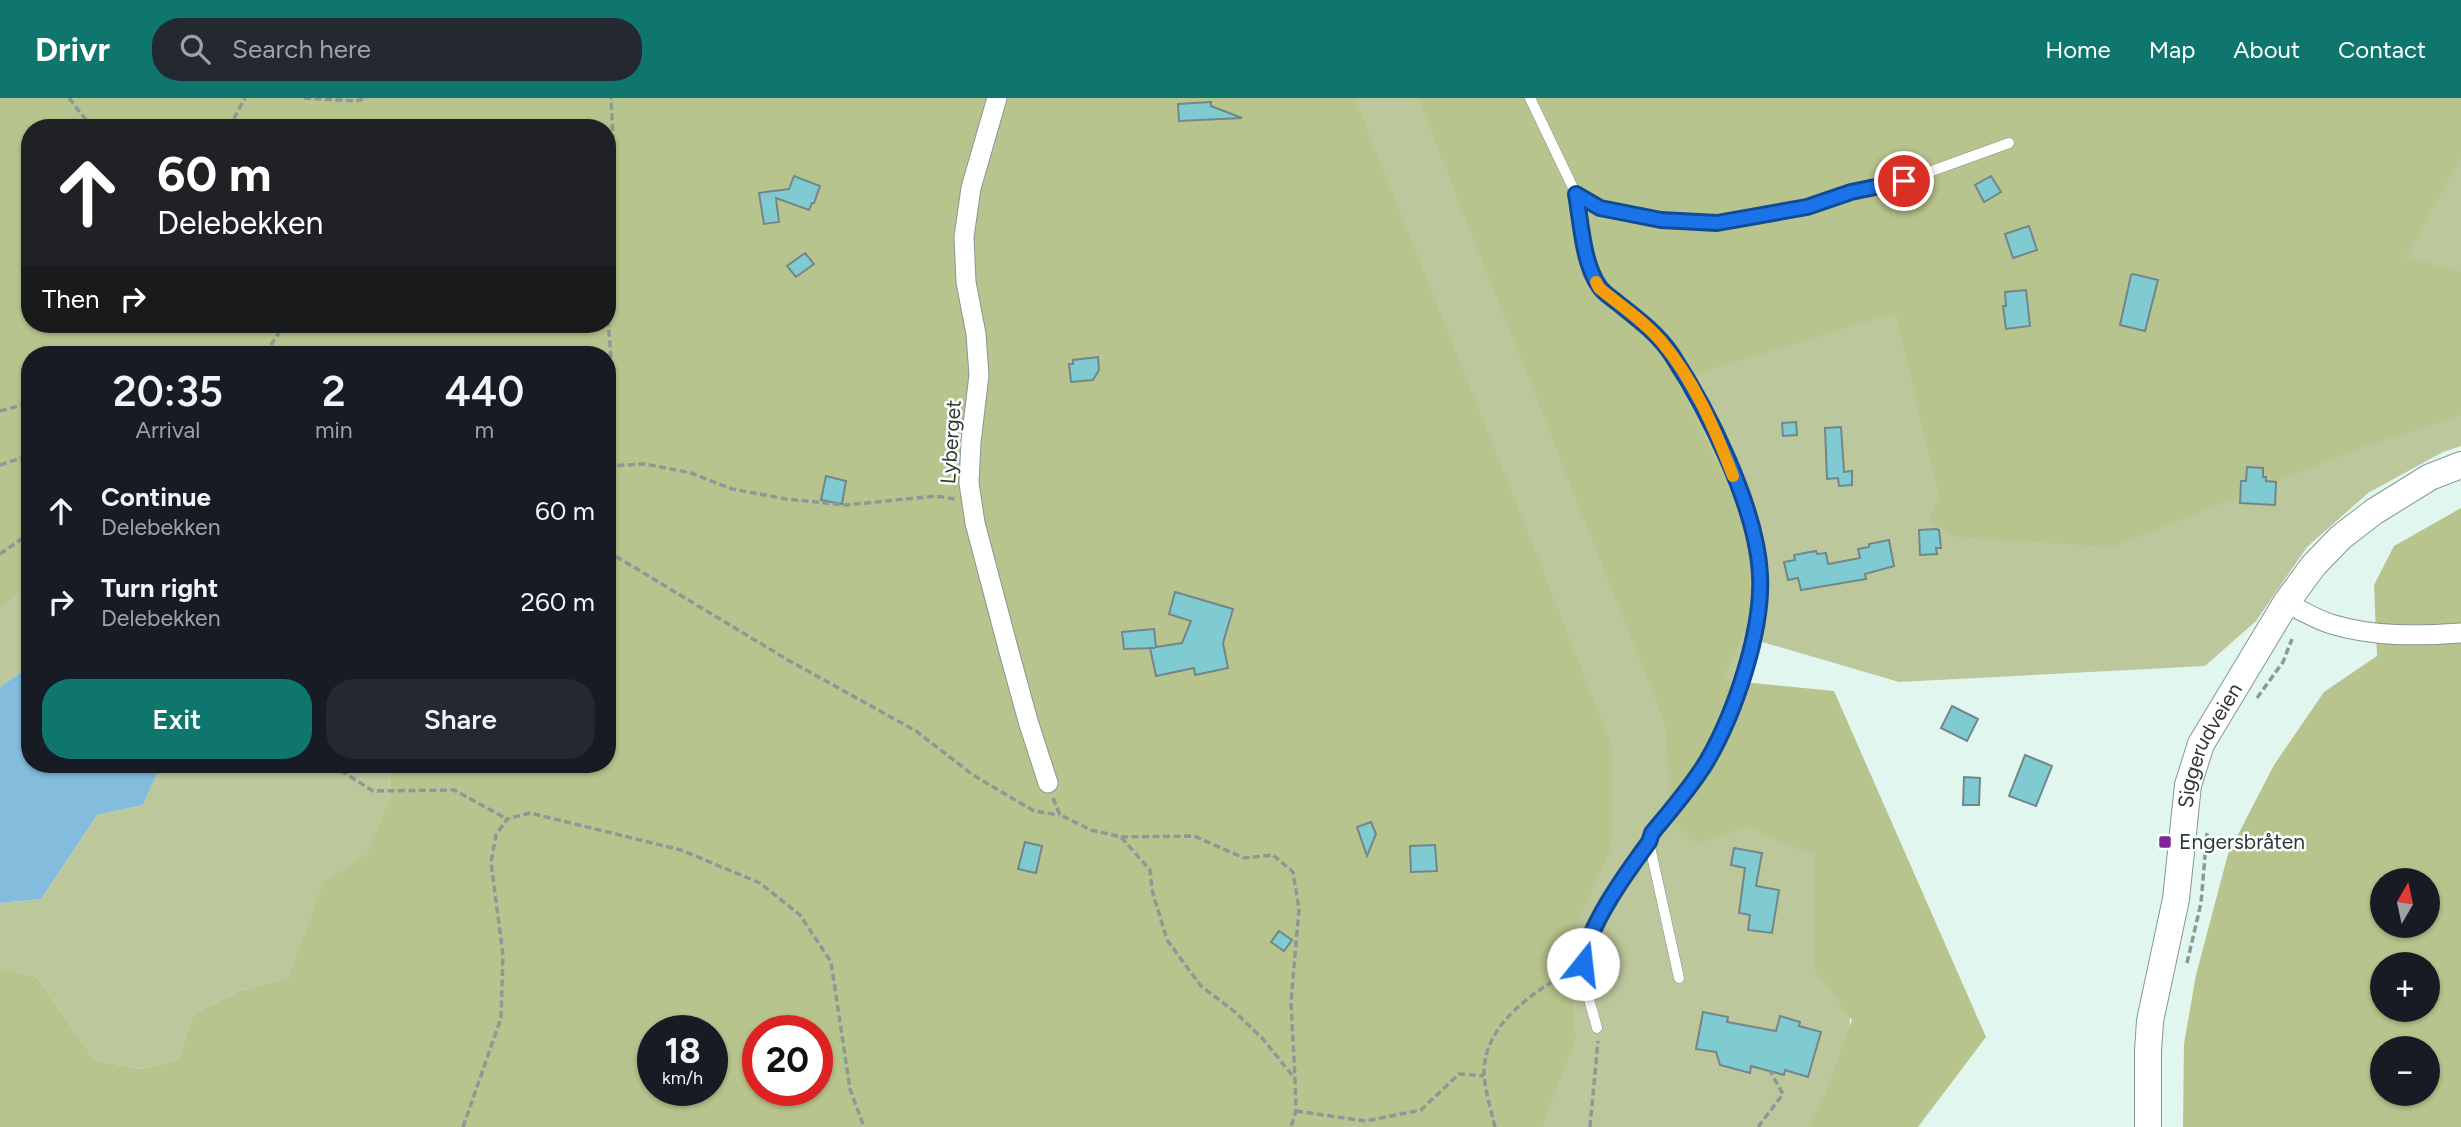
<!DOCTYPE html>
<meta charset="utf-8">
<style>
body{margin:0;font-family:Figtree,sans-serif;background:#242831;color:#f1f3f6;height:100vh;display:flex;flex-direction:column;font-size:26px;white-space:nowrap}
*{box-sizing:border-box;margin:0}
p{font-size:23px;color:#9ea1a6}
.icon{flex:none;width:38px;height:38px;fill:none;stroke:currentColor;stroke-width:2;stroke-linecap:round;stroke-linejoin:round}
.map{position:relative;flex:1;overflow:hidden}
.side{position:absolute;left:21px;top:248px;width:595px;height:427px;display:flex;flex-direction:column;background:#171b24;border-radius:28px;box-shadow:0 2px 5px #0004}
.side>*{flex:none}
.guide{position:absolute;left:21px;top:21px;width:595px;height:214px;border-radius:28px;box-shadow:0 2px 5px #0004;background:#202124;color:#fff;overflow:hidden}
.needle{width:46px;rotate:9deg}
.fabs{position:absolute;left:2370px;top:770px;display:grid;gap:14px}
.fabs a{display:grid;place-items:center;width:70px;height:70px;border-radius:50%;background:#171b24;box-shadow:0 2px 5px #0004;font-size:35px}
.speed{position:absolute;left:637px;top:917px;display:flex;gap:14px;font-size:35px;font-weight:700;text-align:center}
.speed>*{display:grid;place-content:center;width:91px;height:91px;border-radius:50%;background:#171b24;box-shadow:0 2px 5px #0004;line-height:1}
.speed small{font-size:18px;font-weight:400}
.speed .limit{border:10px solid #d22;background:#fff;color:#111}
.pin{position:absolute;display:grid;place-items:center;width:60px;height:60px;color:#fff;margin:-30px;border:4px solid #fff;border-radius:50%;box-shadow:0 2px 7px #0007}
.me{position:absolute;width:77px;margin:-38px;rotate:16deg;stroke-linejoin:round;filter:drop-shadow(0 0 5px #0008)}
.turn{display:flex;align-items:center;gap:24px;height:147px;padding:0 21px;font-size:32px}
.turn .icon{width:91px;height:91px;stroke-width:2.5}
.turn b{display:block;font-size:49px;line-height:60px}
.then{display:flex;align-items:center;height:66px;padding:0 21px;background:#0003;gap:14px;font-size:26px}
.eta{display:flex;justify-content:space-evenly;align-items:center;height:119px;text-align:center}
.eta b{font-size:42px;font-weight:600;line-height:49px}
.action{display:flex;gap:14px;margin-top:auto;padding:14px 21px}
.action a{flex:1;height:80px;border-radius:28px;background:#0f766e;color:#fff;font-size:28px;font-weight:600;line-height:80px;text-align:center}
.action a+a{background:#242831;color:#f1f3f6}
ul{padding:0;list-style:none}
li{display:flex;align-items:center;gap:21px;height:91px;padding:0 21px}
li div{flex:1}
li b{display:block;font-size:26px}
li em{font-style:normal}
header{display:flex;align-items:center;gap:42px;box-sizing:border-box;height:98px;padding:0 35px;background:#0f766e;color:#fff}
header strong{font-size:33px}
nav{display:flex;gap:38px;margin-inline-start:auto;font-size:24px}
.search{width:490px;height:63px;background:#242831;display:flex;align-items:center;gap:18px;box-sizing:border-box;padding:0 24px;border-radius:28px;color:#9ea1a6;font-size:26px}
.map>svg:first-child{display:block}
</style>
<header>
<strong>Drivr</strong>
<div class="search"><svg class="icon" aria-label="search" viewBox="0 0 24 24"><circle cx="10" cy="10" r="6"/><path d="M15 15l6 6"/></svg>Search here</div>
<nav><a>Home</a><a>Map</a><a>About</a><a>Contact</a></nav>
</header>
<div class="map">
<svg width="2461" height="1029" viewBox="0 0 2461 1029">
<rect width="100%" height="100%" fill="#e0f6ef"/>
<path fill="#bdc79c" d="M759,0H2461V348L2443,354L2368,395L2307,449L2256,523L2205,568L1899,584L1759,543L1742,592L1856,791L1847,985L1814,1029H1351Z
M30,484V568L0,589V512Z
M161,667H389L390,698L367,757L323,785L288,879L240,893L194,916L177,962L141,971L95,962L37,879L0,869V805L41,801L97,717L143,707Z"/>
<path fill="#b8c48d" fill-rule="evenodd" d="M0,0H1355L1612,647L1611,750L1567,850L1576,940L1542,1029H0V869L37,879L95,962L141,971L177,962L194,916L240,893L288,879L323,784L367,756L390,698L389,667H607V257H30V484L0,512ZM30,30H607V226H30ZM653,933H712V992H653ZM758,933H817V992H758Z
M1418,0H2461V60L2406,159L2461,174V317L2360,350L2112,449L1955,439L1929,422L1939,397L1895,215L1677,282L1735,403L1751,460L1749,523L1723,582L1834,593L1986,939L1918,1029H1808L1823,1002L1852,922L1815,872V758L1747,729L1696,746L1670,720L1666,629Z
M2461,410V1029H2183L2184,946L2196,877L2228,756L2274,667L2324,594L2377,558L2374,487L2394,448ZM2382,782H2427V828H2382ZM2382,866H2427V912H2382ZM2382,950H2427V996H2382Z"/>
<path fill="#83bcdc" d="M30,568V667H161L143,707L97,717L41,801L0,805V589Z"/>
<path fill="#80cad2" stroke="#728789" stroke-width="2" d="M1211,4V8L1242,20L1179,23L1178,6Z
M794,78L820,88L814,105H812L809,112L776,100L779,124L764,126L759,95L789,91Z
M1991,78L2001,94L1984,104L1975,87Z
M2029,128L2037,152L2013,160L2005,136Z
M805,155L814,166L796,179L787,168Z
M2133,176L2158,182L2145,233L2120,227L2131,177Z
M2026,192L2030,228L2006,231L2003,208H2006L2005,194Z
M1098,259L1099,272L1093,282L1071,284L1069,266H1073V262Z
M1796,324L1797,337L1783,338L1782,325Z
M1841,329L1844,374L1852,373V387L1839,388L1838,380L1827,381L1825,330Z
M2247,369L2263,370V379H2266V383L2276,384L2275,407L2240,405L2241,383H2246Z
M826,378L846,383L842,406L821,402Z
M1936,431L1939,432L1941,450H1936L1937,456L1920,457L1919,432Z
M1889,442L1894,468L1865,476L1866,481L1801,492L1798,480L1788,482L1784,464L1795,462L1794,457L1816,453L1817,456L1826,455L1828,466L1860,460L1858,451L1869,449V446Z
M1175,494L1233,511L1223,545L1228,570L1195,577L1194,570L1156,578L1150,550H1155L1124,551L1122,534L1154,531L1156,549L1182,545L1191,523L1169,516Z
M1952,608L1978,621L1967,643L1941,630Z
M2025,657L2052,668L2036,708L2009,698Z
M1964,679L1980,680L1979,707H1963Z
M1371,724L1376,736L1367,758L1357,729Z
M1025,744L1042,748L1036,775L1018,771Z
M1435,747L1437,773L1411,774L1410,748Z
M1734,750L1762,755L1756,788L1779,792L1772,835L1748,832L1750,817L1739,815L1745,770L1731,767Z
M1279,833L1292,842L1284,853L1271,844Z
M1703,914L1728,919L1727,924L1776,933L1780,918L1800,924L1799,928L1821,934L1808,979L1785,972L1784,977L1751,968L1750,975L1720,967L1716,954L1696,951Z"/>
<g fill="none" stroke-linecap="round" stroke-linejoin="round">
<g stroke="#849892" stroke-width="11">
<path id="lane" d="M1530,0L1576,96L1589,170L1599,190L1651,232L1662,244L1692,289L1713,328L1733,377L1759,458L1760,503L1757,531L1737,593L1706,665L1652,735L1649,744L1679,880
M1576,96L1599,110L1661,122L1717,125L1807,109L1851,94L1904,83L2009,45
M1597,930C1592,909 1583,888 1583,866C1582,835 1630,770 1649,744"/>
</g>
<g stroke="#849892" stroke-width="21">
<path id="street" d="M997,0L971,90L964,139L966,184L976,236L979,277L971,344L969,385L975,425L1008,550L1028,623L1048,685
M2286,505C2301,512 2315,521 2331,526C2373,539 2418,538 2461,535"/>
</g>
<g stroke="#849892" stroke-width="28">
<g id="secondary">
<path id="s1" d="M2148,1029V953L2150,923L2176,801L2188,687L2201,646L2286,505L2313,468L2341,439L2375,413L2430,379L2461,367"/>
</g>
</g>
<path stroke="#8b9a96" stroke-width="3.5" stroke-dasharray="7 3.5" stroke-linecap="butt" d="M69,0L92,30
M304,0L356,3L367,0
M229,30L245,0
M607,95L614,61L611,0
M607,211L612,271L607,292
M272,257L270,248L285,226
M0,313L30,305
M0,367L30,357
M607,368L645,366L691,375L732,391L786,401L846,407L936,398L955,401
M607,453L788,562L916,633L973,677L1034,713L1060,717
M0,456L30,435
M2257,600L2283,564L2292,541
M332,667L373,693L454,692L507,721
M1053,700L1060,717L1091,732L1121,739L1150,772L1152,792L1167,842L1201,888L1235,914L1263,941L1295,981L1296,1013L1291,1029
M1121,739L1194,738L1244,760L1273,757L1293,774L1299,811L1291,904L1295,980
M2187,865L2201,805L2207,735
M1296,1013L1366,1023L1421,1012L1459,976L1484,978
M463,1029L501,920L503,857L491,764L496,737L507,721L530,715L681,752L760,785L800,817L831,864L850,991L864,1029
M1495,1029C1491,1012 1485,993 1484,975C1484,926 1533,894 1572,872
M1590,1029L1598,943
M1758,1029L1783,996L1770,973"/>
<use href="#lane" stroke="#fff" stroke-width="10"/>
<use href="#street" stroke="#fff" stroke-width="19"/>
<use href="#secondary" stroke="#fff" stroke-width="26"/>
</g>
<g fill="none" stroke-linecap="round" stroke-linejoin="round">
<g stroke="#114b97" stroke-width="18">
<path id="route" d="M1583,866C1586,830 1627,774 1649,744L1652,735C1671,712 1692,688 1707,663C1735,615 1763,532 1760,477C1757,410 1708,312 1672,257C1658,236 1638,221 1619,206C1612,200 1603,195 1599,188C1583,166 1581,124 1576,96L1600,110L1661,122L1717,125L1807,109L1851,94L1904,83"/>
</g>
<use href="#route" stroke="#1a73e8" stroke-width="12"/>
<path stroke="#f59e0b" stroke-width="12" d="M1596,184L1599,190C1620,207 1644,223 1661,243C1694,282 1715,331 1733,378"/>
</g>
<rect fill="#802694" stroke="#fafffd" stroke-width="2.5" x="2158" y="737" width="14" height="14" rx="3.5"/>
<g text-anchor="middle" stroke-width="5" stroke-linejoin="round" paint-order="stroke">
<g font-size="21" fill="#303836" stroke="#fafffd">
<text transform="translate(951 344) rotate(-86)" y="7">Lyberget</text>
<text dy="7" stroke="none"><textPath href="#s1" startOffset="390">Siggerudveien</textPath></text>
</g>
<g font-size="21" fill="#303836" stroke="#fafffd" text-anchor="start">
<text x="2179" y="751">Engersbråten</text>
</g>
</g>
</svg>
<div class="fabs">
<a><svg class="needle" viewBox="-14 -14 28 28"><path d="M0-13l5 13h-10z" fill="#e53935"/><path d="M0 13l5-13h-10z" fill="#9ea1a6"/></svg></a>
<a>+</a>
<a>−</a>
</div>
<div class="speed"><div>18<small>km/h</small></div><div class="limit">20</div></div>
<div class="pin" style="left:1904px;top:83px;background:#d93025"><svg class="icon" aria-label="arrive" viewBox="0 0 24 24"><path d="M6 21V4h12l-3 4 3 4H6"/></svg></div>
<svg class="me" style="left:1583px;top:866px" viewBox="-20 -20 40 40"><circle r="19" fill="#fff"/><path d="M0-13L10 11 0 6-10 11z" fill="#1a73e8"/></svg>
<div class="guide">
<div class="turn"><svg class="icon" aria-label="ahead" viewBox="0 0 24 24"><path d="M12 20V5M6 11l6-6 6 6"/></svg><div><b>60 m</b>Delebekken</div></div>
<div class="then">Then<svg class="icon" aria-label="right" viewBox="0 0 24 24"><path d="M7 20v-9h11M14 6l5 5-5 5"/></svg></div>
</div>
<section class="side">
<div class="eta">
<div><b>20:35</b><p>Arrival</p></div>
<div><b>2</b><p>min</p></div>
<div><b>440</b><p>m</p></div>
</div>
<ul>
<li><svg class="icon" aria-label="ahead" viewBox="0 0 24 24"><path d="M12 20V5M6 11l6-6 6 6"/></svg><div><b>Continue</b><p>Delebekken</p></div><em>60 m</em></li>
<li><svg class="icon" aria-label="right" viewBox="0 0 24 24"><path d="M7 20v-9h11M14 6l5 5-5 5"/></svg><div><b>Turn right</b><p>Delebekken</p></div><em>260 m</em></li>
</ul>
<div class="action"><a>Exit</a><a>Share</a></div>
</section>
</div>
